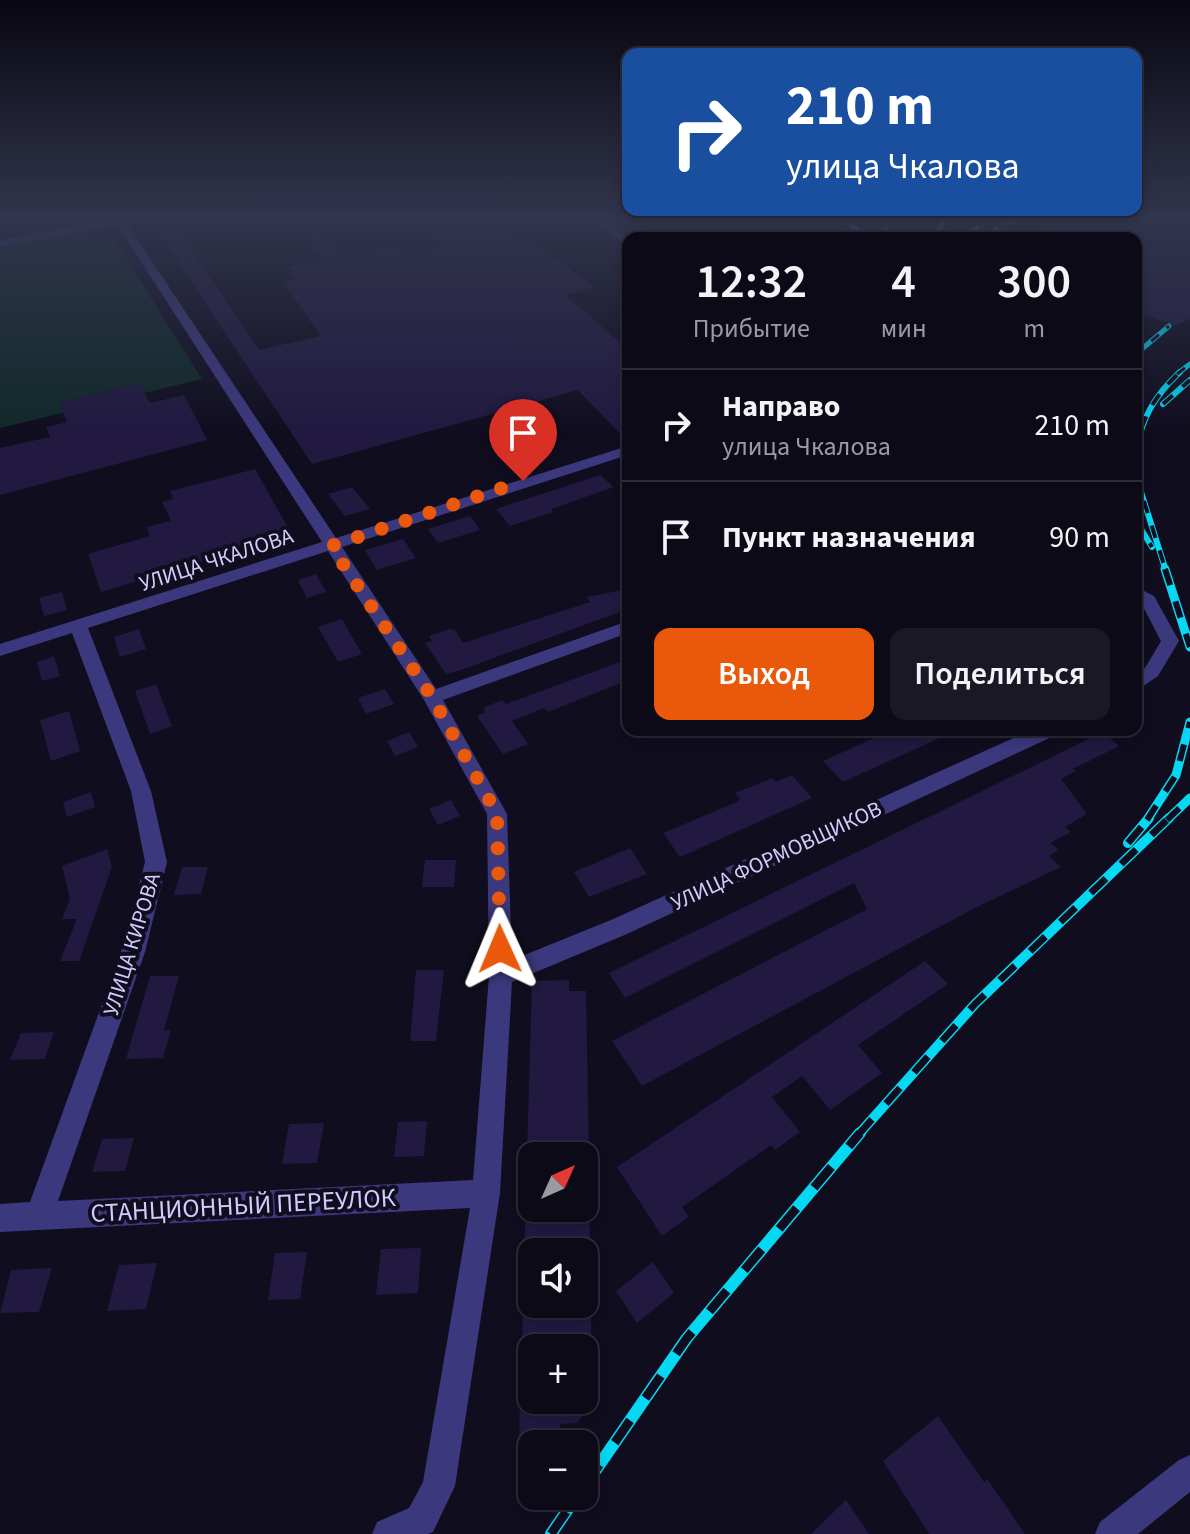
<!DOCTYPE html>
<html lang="ru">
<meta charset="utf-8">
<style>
body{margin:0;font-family:"Source Sans 3",sans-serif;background:#1a1824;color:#f1f3f6;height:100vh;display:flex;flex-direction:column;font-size:30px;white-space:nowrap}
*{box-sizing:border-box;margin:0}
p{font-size:26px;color:#9a9aa1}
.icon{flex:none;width:44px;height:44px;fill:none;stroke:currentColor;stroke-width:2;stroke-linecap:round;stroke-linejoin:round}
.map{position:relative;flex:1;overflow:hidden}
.drawer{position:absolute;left:622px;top:232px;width:520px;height:504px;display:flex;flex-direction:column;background:#0c0a17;border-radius:16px;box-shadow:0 4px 12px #0003,0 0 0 2px #2c2b36}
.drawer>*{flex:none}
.banner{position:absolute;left:622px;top:48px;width:520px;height:168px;border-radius:16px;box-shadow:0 4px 12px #0003,0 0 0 2px #2c2b36;background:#1a4fa0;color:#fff;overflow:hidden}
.needle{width:52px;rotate:45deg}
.fabs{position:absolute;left:518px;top:1142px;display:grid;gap:16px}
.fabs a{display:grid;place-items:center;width:80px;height:80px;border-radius:16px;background:#0c0a17;box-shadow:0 4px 12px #0003,0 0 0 2px #2c2b36;font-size:40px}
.pin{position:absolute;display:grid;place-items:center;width:68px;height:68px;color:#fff;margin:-82px -34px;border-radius:50% 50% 50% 0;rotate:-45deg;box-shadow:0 0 8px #0007}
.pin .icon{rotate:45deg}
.me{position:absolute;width:88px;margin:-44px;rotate:359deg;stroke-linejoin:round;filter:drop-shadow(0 0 6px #0008)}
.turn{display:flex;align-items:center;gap:28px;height:168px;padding:0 32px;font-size:36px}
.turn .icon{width:104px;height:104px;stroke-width:2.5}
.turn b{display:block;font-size:56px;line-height:68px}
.eta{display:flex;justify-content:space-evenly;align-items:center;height:136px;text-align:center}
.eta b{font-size:48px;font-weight:600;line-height:56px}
.action{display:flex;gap:16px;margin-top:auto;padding:16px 32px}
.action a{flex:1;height:92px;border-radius:16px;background:#ea580c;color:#fff;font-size:32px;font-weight:600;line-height:92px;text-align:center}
.action a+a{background:#1a1824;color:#f1f3f6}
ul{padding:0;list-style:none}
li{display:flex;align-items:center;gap:24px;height:112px;padding:0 32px;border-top:2px solid #2c2b36}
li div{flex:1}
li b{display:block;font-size:30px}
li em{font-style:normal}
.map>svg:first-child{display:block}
</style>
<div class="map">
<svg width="1190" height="1534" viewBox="0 0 1190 1534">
<rect width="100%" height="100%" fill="#100d1f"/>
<path fill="#102928" d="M67,234L113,238L202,379L0,428V246Z"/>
<path fill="#211940" d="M149,218H170L259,350L321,336L283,282L296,280L287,267L324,260L305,234L317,225L340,256L395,246L403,254L441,247L432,233L455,218L465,223L490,218L522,246L534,244L596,287L565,295L628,349V442L578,390L312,464Z
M1069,218H1190V319L1175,325L1136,313V238H1016V234Z
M139,383L150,403L184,395L207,440L0,495V448L50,437L46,427L67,422L59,402Z
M255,469L292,535L101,592L88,554L150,536L146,527L171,521L162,502L173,499L170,491Z
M600,475L614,487L551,509L553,512L510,526L496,509Z
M352,487L370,509L345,516L328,494Z
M470,516L480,530L438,543L428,529Z
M403,539L416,558L377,570L365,550Z
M316,574L326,592L307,598L298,580Z
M628,589V609L461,670L446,674L425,643L432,641L429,636L449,629L455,630L463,643L590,602L586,597Z
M62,592L67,610L44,616L39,598Z
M342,619L362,654L338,662L318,627Z
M139,629L146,649L120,657L114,637Z
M54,656L60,676L42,681L37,662Z
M628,659V680L548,712L544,708L512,721L528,744L503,754L477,716L486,712L483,708L502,700L506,704Z
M156,684L172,726L150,734L135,691Z
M385,689L394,704L366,714L358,698Z
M69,711L80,751L51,761L40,720Z
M892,730H957L843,782L823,761Z
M409,732L418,747L395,756L387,741Z
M1103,732L1119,746L1073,769L1076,771L1061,779L1087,814L1065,827L1071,832L1050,843L1059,850L1049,856L1061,867L975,908L642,1086L612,1041L867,909L854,883L625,998L609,973Z
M792,775L812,798L680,857L663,833L737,802L740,799L735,793L773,778L776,782Z
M91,792L95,807L67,817L63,802Z
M451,800L460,816L438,825L429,809Z
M630,848L647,874L589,897L574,872Z
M107,849L112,867L79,961H60L77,919H62L70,899L62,866Z
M425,860H456L454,887H422Z
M182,867H208L201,894L174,895Z
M925,961L948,984L858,1045L882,1073L830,1110L802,1076L772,1097L800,1132L775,1150L771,1145L682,1207L689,1217L662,1236L617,1167Z
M416,970H444L436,1041H410Z
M150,976H179L164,1030H171L163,1058L126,1059Z
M569,980V991H586L589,1156H527L532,981Z
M54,1032L45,1059L10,1060L21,1033Z
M427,1121L424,1156L394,1157L398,1122Z
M324,1123L317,1163L282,1164L289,1124Z
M134,1138L125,1171L92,1172L102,1139Z
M526,1208H589L590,1252H524Z
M421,1248L418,1293L376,1295L381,1249Z
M307,1252L300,1299L268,1300L275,1253Z
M653,1262L674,1293L637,1323L616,1291Z
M157,1263L146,1309L107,1311L119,1265Z
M52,1268L39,1312L0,1313L11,1270Z
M523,1304H591V1348H522Z
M520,1400H596L577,1423L560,1424V1444H519Z
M938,1416L984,1482L987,1479L1025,1534H929L883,1461Z
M846,1500L869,1534H811Z"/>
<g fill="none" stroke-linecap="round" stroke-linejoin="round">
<path fill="#3c387d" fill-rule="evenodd" d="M113,218H123L336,538L628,446V455L342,547L436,689L628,621V633L443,700L507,814L512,960L611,920L1031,730H1059L1056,735L627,934L512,982L500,1193L455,1486L433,1532L428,1534H372L377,1522L409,1508L423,1482L470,1208L0,1232V1204L30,1202L121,952L145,862L131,791L72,633L0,656V644L322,542L118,226L0,246V240ZM328,551L424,700L487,814L489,976L473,1180L58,1201L145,952L167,862L151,791L88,628Z
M588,218H599L628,238V246Z
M1136,587L1154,596L1179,641L1158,676L1136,691V675L1145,668L1161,641L1141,603L1136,600Z
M1190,1455V1492L1138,1534H1095L1100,1522L1179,1460Z"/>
<g stroke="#04d8f2" stroke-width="5">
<path id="rail-far4" d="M844,218L864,238
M884,218L886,238
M935,238L941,225L950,218
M963,238L989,218
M980,238L1017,218
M1136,354L1169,326
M1177,374L1190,364"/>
</g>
<g stroke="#04d8f2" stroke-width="6">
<path id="rail-far3" d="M1163,404L1190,380
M1136,454C1140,420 1155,395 1180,372
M1136,476L1166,571
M1136,521L1152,547"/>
</g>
<g stroke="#04d8f2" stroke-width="9">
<path id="rail-far2" d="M1165,569L1190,647
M1147,820L1176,775L1190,722
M1167,820L1190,798"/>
</g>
<g stroke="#04d8f2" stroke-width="10">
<path id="rail-far1" d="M1128,843L1149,818
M858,1135L975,1004L1169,818"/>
</g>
<g stroke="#04d8f2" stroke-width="12">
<path id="rail" d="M584,1487L687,1338L860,1133
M551,1534L577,1496"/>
</g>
<use href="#rail-far4" stroke="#100d1f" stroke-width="3" stroke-dasharray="10" stroke-linecap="butt"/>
<use href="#rail-far3" stroke="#100d1f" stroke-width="4" stroke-dasharray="13" stroke-linecap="butt"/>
<use href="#rail-far2" stroke="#100d1f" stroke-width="6" stroke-dasharray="17" stroke-linecap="butt"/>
<use href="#rail-far1" stroke="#100d1f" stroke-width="7" stroke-dasharray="21" stroke-linecap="butt"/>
<use href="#rail" stroke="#100d1f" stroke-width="9" stroke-dasharray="27" stroke-linecap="butt"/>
</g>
<linearGradient id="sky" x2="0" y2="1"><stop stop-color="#090711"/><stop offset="0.5" stop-color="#31354d"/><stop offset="1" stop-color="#31354d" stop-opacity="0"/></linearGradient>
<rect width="1190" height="433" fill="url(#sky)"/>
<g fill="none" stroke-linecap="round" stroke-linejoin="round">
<path stroke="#ea580c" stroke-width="14" stroke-dasharray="0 25.2" d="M500,949L497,814L432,697L331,546L523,481"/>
</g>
<g text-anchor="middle" stroke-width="8" stroke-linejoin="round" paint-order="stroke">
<g font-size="22" fill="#d2ccfe" stroke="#100d1f">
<text transform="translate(216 559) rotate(-18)" y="8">УЛИЦА ЧКАЛОВА</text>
<text transform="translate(776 855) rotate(-25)" y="8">УЛИЦА ФОРМОВЩИКОВ</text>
<text transform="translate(131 944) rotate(-73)" y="8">УЛИЦА КИРОВА</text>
</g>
<g font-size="26" fill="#d2ccfe" stroke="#100d1f">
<text transform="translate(243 1205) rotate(-3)" y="9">СТАНЦИОННЫЙ ПЕРЕУЛОК</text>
</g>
</g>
</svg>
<div class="fabs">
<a><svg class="needle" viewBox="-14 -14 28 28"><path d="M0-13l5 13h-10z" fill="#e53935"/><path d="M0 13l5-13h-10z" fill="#9a9aa1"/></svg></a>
<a><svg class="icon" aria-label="sound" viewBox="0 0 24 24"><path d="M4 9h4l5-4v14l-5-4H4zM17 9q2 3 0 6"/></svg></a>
<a>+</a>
<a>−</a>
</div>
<div class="pin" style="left:523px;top:481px;background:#d93025"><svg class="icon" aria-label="arrive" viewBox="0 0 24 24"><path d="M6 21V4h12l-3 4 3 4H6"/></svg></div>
<svg class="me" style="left:500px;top:949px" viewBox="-20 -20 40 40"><path d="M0-17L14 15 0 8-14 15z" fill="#ea580c" stroke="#fff" stroke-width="4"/></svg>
<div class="banner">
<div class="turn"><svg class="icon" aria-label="right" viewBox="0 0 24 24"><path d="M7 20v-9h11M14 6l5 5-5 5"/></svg><div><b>210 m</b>улица Чкалова</div></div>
</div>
<section class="drawer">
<div class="eta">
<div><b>12:32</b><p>Прибытие</p></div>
<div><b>4</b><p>мин</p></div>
<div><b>300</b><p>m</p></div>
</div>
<ul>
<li><svg class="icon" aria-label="right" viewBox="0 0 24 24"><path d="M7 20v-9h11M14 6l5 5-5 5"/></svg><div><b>Направо</b><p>улица Чкалова</p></div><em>210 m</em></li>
<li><svg class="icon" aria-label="arrive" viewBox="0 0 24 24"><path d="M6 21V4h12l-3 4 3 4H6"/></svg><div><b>Пункт назначения</b></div><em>90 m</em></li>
</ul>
<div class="action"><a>Выход</a><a>Поделиться</a></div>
</section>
</div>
